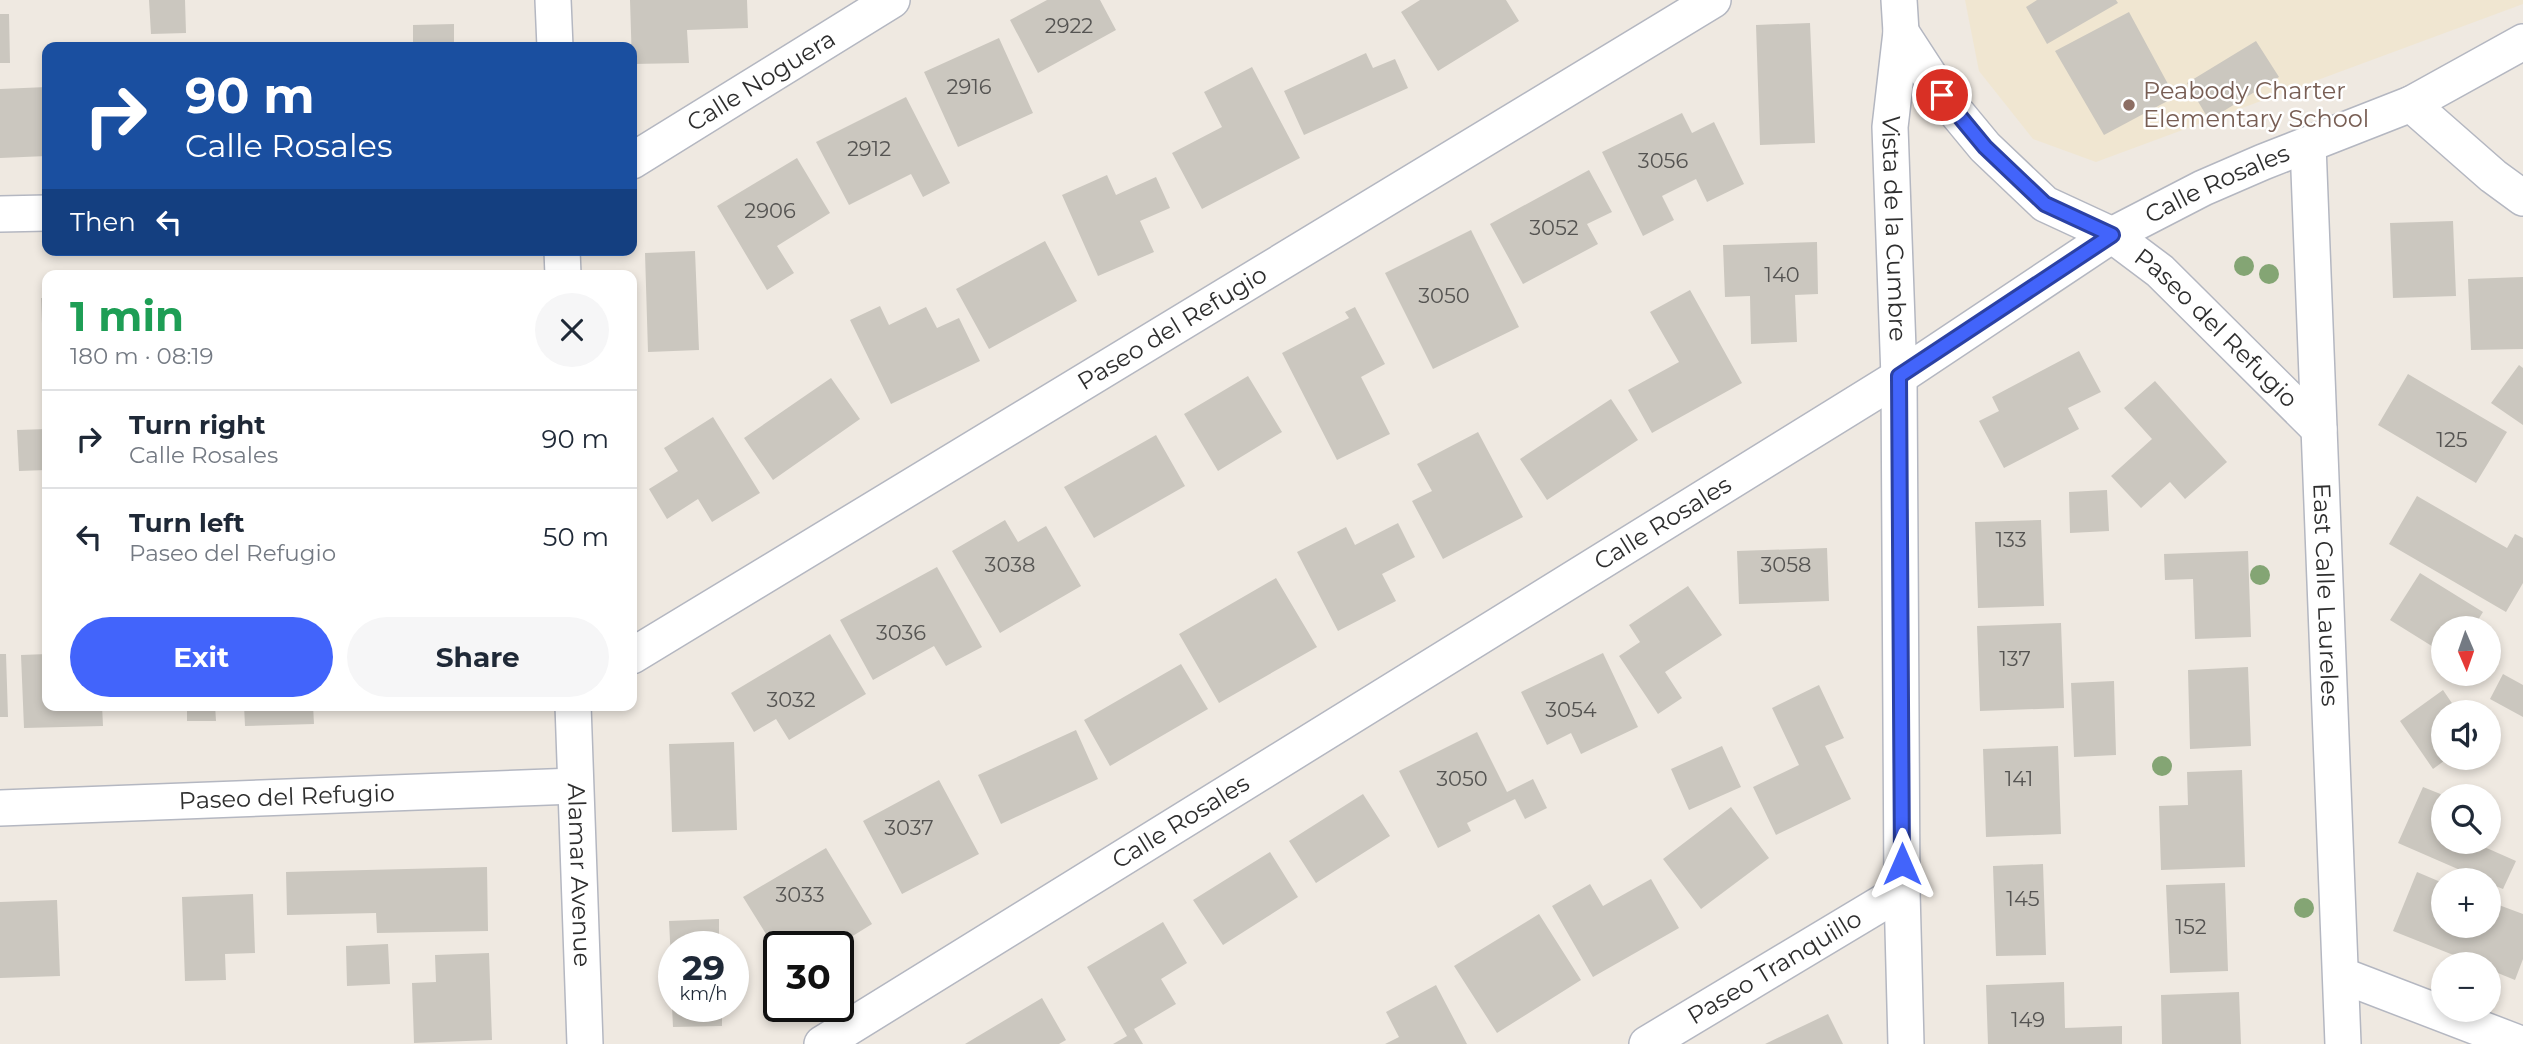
<!DOCTYPE html>
<meta charset="utf-8">
<style>
body{margin:0;font-family:Montserrat,sans-serif;background:#f6f6f7;color:#1f2937;height:100vh;display:flex;flex-direction:column;font-size:26px;white-space:nowrap}
*{box-sizing:border-box;margin:0}
p{font-size:23px;color:#747a83}
.icon{flex:none;width:38px;height:38px;fill:none;stroke:currentColor;stroke-width:2;stroke-linecap:round;stroke-linejoin:round}
.map{position:relative;flex:1;overflow:hidden}
.sheet{position:absolute;left:42px;top:270px;width:595px;height:441px;display:flex;flex-direction:column;background:#fff;border-radius:14px;box-shadow:0 4px 10px #0003}
.sheet>*{flex:none}
.hud{position:absolute;left:42px;top:42px;width:595px;height:214px;border-radius:14px;box-shadow:0 4px 10px #0003;background:#1a4fa0;color:#fff;overflow:hidden}
.needle{width:46px;rotate:178deg}
.fabs{position:absolute;left:2431px;top:616px;display:grid;gap:14px}
.fabs a{display:grid;place-items:center;width:70px;height:70px;border-radius:50%;background:#fff;box-shadow:0 4px 10px #0003;font-size:35px}
.speed{position:absolute;left:658px;top:931px;display:flex;gap:14px;font-size:35px;font-weight:700;text-align:center}
.speed>*{display:grid;place-content:center;width:91px;height:91px;border-radius:50%;background:#fff;box-shadow:0 4px 10px #0003;line-height:1}
.speed small{font-size:18px;font-weight:400}
.speed .limit{border:4px solid #111;border-radius:10px;background:#fff;color:#111}
.pin{position:absolute;display:grid;place-items:center;width:60px;height:60px;color:#fff;margin:-30px;border:4px solid #fff;border-radius:50%;box-shadow:0 2px 7px #0007}
.me{position:absolute;width:77px;margin:-38px;rotate:0deg;stroke-linejoin:round;filter:drop-shadow(0 0 5px #0008)}
.turn{display:flex;align-items:center;gap:24px;height:147px;padding:0 28px;font-size:32px}
.turn .icon{width:91px;height:91px;stroke-width:2.5}
.turn b{display:block;font-size:49px;line-height:60px}
.then{display:flex;align-items:center;height:66px;padding:0 28px;background:#0003;gap:14px;font-size:26px}
.round{display:grid;place-items:center;flex:none;width:74px;height:74px;border-radius:37px;background:#f6f6f7}
.summary{display:flex;align-items:center;justify-content:space-between;height:119px;padding:0 28px}
h1{font-size:42px;font-weight:700;line-height:52px;color:#1e9e55}
.button{display:flex;gap:14px;margin-top:auto;padding:14px 28px}
.button a{flex:1;height:80px;border-radius:42px;background:#4264fb;color:#fff;font-size:28px;font-weight:700;line-height:80px;text-align:center}
.button a+a{background:#f6f6f7;color:#1f2937}
ul{padding:0;list-style:none}
li{display:flex;align-items:center;gap:21px;height:98px;padding:0 28px;border-top:2px solid #e0e1e3}
li div{flex:1}
li b{display:block;font-size:26px}
li em{font-style:normal}
.map>svg:first-child{display:block}
</style>
<div class="map">
<svg width="2523" height="1044" viewBox="0 0 2523 1044">
<rect width="100%" height="100%" fill="#efe9e1"/>
<path fill="#f0e6d1" d="M1965,0H2523V4L2096,162L2033,139L1979,71Z"/>
<path fill="#cbc7bf" d="M149,0H185L186,33L151,34Z
M630,0H747L748,28L687,30L689,63L632,64Z
M1047,0H1100L1116,30L1038,73L1010,20Z
M1420,0H1506L1519,21L1438,71L1401,12Z
M2037,0H2116L2118,3L2047,44L2026,7Z
M2129,12L2175,97L2104,135L2055,51Z
M0,14H9L10,63H0Z
M1810,23L1815,143L1760,145L1756,25Z
M454,24V47H413V25Z
M999,38L1033,113L958,147L924,72Z
M2256,41L2279,77L2209,120L2187,83Z
M1366,53L1373,68L1395,59L1408,88L1304,135L1284,91Z
M1252,67L1300,158L1202,209L1172,153L1222,127L1204,92Z
M47,87V156L0,158V89Z
M906,97L950,183L923,197L911,174L849,205L816,142Z
M1682,113L1692,133L1714,122L1744,184L1707,202L1696,179L1662,196L1674,220L1643,236L1602,152Z
M797,158L830,213L777,246L794,273L767,290L717,206Z
M1589,170L1612,212L1587,224L1598,244L1523,284L1490,224Z
M1107,175L1116,195L1156,177L1170,208L1140,221L1154,252L1098,276L1062,195Z
M2453,221L2456,296L2393,298L2390,223Z
M1471,230L1519,327L1433,369L1385,273Z
M1045,241L1077,301L989,349L956,289Z
M1817,242L1818,294L1795,295L1797,342L1751,344L1750,296L1725,297L1723,245Z
M695,251L699,350L648,352L645,253Z
M2523,277V349L2471,350L2468,279Z
M1690,290L1742,383L1652,433L1628,390L1679,362L1650,312Z
M41,298H47V400H45Z
M880,306L889,325L926,307L937,328L959,318L980,361L891,404L850,320Z
M1355,307L1385,364L1361,377L1390,434L1337,460L1282,353L1349,318L1345,312Z
M2079,351L2101,392L2068,408L2079,429L2004,468L1979,421L1999,411L1992,397Z
M2519,365L2523,368V425L2491,403Z
M2408,374L2507,432L2476,483L2378,425Z
M1248,376L1282,432L1218,471L1184,414Z
M831,378L860,419L773,480L744,438Z
M2155,381L2227,462L2185,499L2170,482L2141,508L2111,476L2152,439L2124,408Z
M1611,399L1638,440L1547,500L1520,459Z
M713,417L760,493L712,522L698,499L667,519L649,489L678,471L664,448Z
M47,429V470L19,471L17,430Z
M1478,432L1523,517L1443,559L1412,501L1432,491L1417,464Z
M1156,435L1185,486L1094,538L1064,487Z
M2107,490L2109,531L2070,533L2069,492Z
M2417,496L2507,548L2515,534L2523,538V583L2506,612L2389,544Z
M1005,520L1018,542L1046,526L1081,586L1000,633L952,551Z
M2041,520L2044,606L1978,608L1975,522Z
M1398,523L1415,557L1382,574L1396,601L1338,631L1297,552L1346,527L1355,545Z
M1827,548L1829,601L1739,604L1737,551Z
M2248,551L2251,637L2195,639L2193,579L2165,580L2164,554Z
M937,567L982,647L946,666L934,646L873,680L840,620Z
M2420,573L2483,612L2473,628H2443V653L2390,620Z
M1276,578L1317,647L1219,703L1179,634Z
M1688,586L1722,635L1665,672L1682,698L1658,714L1619,656L1640,642L1629,625Z
M2061,623L2064,708L1980,711L1977,626Z
M830,634L866,694L789,740L776,719L754,732L731,693Z
M1603,653L1638,727L1581,754L1571,733L1547,745L1521,692Z
M0,654H6L8,717H0Z
M47,654V705H102L103,726L24,728L21,655Z
M1181,664L1208,709L1110,766L1084,720Z
M2248,667L2251,746L2190,749L2188,670Z
M2503,674L2523,685V717L2490,699Z
M2114,681L2116,755L2074,757L2071,683Z
M1819,685L1844,738L1825,746L1851,799L1776,835L1753,787L1799,765L1772,708Z
M2443,690L2458,712H2443V758H2448L2433,769L2400,721Z
M187,705H215L216,721H187Z
M244,705H313L314,724L245,726Z
M1076,730L1098,779L1001,824L978,775Z
M1477,732L1507,792L1533,779L1547,808L1525,819L1515,799L1467,823L1471,831L1438,848L1399,771Z
M734,742L737,830L672,832L669,744Z
M1722,746L1741,787L1689,810L1671,769Z
M2058,746L2061,834L1986,837L1983,749Z
M2242,770L2245,867L2161,870L2159,806L2188,805L2187,772Z
M939,780L979,854L902,894L863,821Z
M2423,787L2443,795V842H2473L2516,861L2503,889L2488,883V880H2483L2398,843Z
M1363,794L1390,836L1316,883L1289,841Z
M1731,807L1769,858L1701,909L1663,859Z
M826,848L872,924L835,947H779V955L743,897Z
M1270,852L1298,897L1223,945L1193,900Z
M2043,864L2046,955L1996,956L1993,866Z
M487,867L488,931L377,933L376,913L287,915L286,872Z
M2417,872L2443,883V926H2488V901L2523,914V959L2515,980L2488,969V964H2476L2393,931Z
M1651,879L1679,928L1593,977L1552,906L1590,884L1603,906Z
M2225,883L2228,971L2170,973L2166,885Z
M253,894L255,953L225,954L226,980L185,981L182,897Z
M57,900L60,976L0,978V902Z
M1539,914L1581,980L1497,1033L1454,966Z
M719,919V947H674V981H672L669,921Z
M1163,922L1187,963L1161,979L1176,1004L1134,1029L1143,1044H1113L1127,1036L1087,967Z
M388,944L390,984L347,986L346,946Z
M489,953L492,1040L414,1043L412,983L436,982L435,955Z
M2064,982L2065,1028L2122,1026V1044H1988L1986,985Z
M1436,985L1467,1044H1385L1399,1037L1386,1012Z
M2239,992L2241,1044H2162L2161,995Z
M1042,998L1066,1040L1059,1044H965Z
M672,1006H722V1026L673,1027Z
M1828,1014L1843,1044H1765Z"/>
<g fill="none" stroke-linecap="round" stroke-linejoin="round">
<g stroke="#b4b7c1" stroke-width="38">
<g id="street">
<path d="M553,0L555,47"/>
<path id="s1" d="M1899,0L1901,32L1890,127L1899,377L1902,891L1906,1044"/>
<path id="s2" d="M1901,32L1942,95L1985,147L2045,204L2112,235L2160,271L2319,429"/>
<path d="M2411,104L2493,176L2523,198"/>
<path id="s3" d="M2308,145L2343,1044"/>
<path id="s4" d="M632,161L892,0"/>
<path d="M0,214L47,213"/>
<path d="M562,250L563,275"/>
<path id="s5" d="M632,656L1713,0"/>
<path id="s6" d="M573,705L585,1044"/>
<path id="s7" d="M0,808L575,786"/>
<path d="M2341,975L2521,1044"/>
<path id="s8" d="M822,1044L1899,377L2112,235L2203,188L2263,162L2411,104L2523,42"/>
<path id="s9" d="M1647,1044L1902,891"/>
</g>
</g>
<use href="#street" stroke="#fff" stroke-width="35"/>
</g>
<g fill="#84a574">
<circle cx="2244" cy="266" r="10"/>
<circle cx="2269" cy="274" r="10"/>
<circle cx="2260" cy="575" r="10"/>
<circle cx="2162" cy="766" r="10"/>
<circle cx="2304" cy="908" r="10"/>
</g>
<g fill="none" stroke-linecap="round" stroke-linejoin="round">
<g stroke="#2b41a3" stroke-width="18">
<path id="route" d="M1902,864L1899,376L2112,235L2045,204L1985,147L1942,95"/>
</g>
<use href="#route" stroke="#4264fb" stroke-width="12"/>
</g>
<circle fill="#8d6e63" stroke="#fff" stroke-width="2.5" cx="2129" cy="105" r="7"/>
<g text-anchor="middle" stroke-width="5" stroke-linejoin="round" paint-order="stroke">
<g font-size="21" fill="#555452">
<text x="1069" y="33">2922</text>
<text x="969" y="94">2916</text>
<text x="869" y="156">2912</text>
<text x="1663" y="168">3056</text>
<text x="770" y="218">2906</text>
<text x="1554" y="235">3052</text>
<text x="1782" y="282">140</text>
<text x="1444" y="303">3050</text>
<text x="2452" y="447">125</text>
<text x="2011" y="547">133</text>
<text x="1010" y="572">3038</text>
<text x="1786" y="572">3058</text>
<text x="901" y="640">3036</text>
<text x="2015" y="666">137</text>
<text x="791" y="707">3032</text>
<text x="1571" y="717">3054</text>
<text x="1462" y="786">3050</text>
<text x="2019" y="786">141</text>
<text x="909" y="835">3037</text>
<text x="800" y="902">3033</text>
<text x="2023" y="906">145</text>
<text x="2191" y="934">152</text>
<text x="2028" y="1027">149</text>
</g>
<g font-size="24" fill="#2e2e2e" stroke="#fff">
<text dy="8" stroke="none"><textPath href="#s4" startOffset="152">Calle Noguera</textPath></text>
<text dy="8" stroke="none"><textPath href="#s8" startOffset="1640">Calle Rosales</textPath></text>
<text dy="8" stroke="none"><textPath href="#s1" startOffset="229">Vista de la Cumbre</textPath></text>
<text dy="8" stroke="none"><textPath href="#s5" startOffset="632">Paseo del Refugio</textPath></text>
<text dy="8" stroke="none"><textPath href="#s2" startOffset="439">Paseo del Refugio</textPath></text>
<text dy="8" stroke="none"><textPath href="#s8" startOffset="989">Calle Rosales</textPath></text>
<text dy="8" stroke="none"><textPath href="#s3" startOffset="450">East Calle Laureles</textPath></text>
<text dy="8" stroke="none"><textPath href="#s7" startOffset="287">Paseo del Refugio</textPath></text>
<text dy="8" stroke="none"><textPath href="#s8" startOffset="422">Calle Rosales</textPath></text>
<text dy="8" stroke="none"><textPath href="#s6" startOffset="170">Alamar Avenue</textPath></text>
<text dy="8" stroke="none"><textPath href="#s9" startOffset="149">Paseo Tranquillo</textPath></text>
</g>
<g font-size="24" fill="#785e54" stroke="#fff" text-anchor="start">
<text x="2143" y="99">Peabody Charter<tspan x="2143" dy="28">Elementary School</tspan></text>
</g>
</g>
</svg>
<div class="fabs">
<a><svg class="needle" viewBox="-14 -14 28 28"><path d="M0-13l5 13h-10z" fill="#e53935"/><path d="M0 13l5-13h-10z" fill="#747a83"/></svg></a>
<a><svg class="icon" aria-label="sound" viewBox="0 0 24 24"><path d="M4 9h4l5-4v14l-5-4H4zM17 9q2 3 0 6"/></svg></a>
<a><svg class="icon" aria-label="search" viewBox="0 0 24 24"><circle cx="10" cy="10" r="6"/><path d="M15 15l6 6"/></svg></a>
<a>+</a>
<a>−</a>
</div>
<div class="speed"><div>29<small>km/h</small></div><div class="limit">30</div></div>
<div class="pin" style="left:1942px;top:95px;background:#d93025"><svg class="icon" aria-label="arrive" viewBox="0 0 24 24"><path d="M6 21V4h12l-3 4 3 4H6"/></svg></div>
<svg class="me" style="left:1902px;top:864px" viewBox="-20 -20 40 40"><path d="M0-17L14 15 0 8-14 15z" fill="#4264fb" stroke="#fff" stroke-width="4"/></svg>
<div class="hud">
<div class="turn"><svg class="icon" aria-label="right" viewBox="0 0 24 24"><path d="M7 20v-9h11M14 6l5 5-5 5"/></svg><div><b>90 m</b>Calle Rosales</div></div>
<div class="then">Then<svg class="icon" aria-label="left" viewBox="0 0 24 24"><path d="M17 20v-9H6M10 6l-5 5 5 5"/></svg></div>
</div>
<section class="sheet">
<div class="summary"><div><h1>1 min</h1><p>180 m · 08:19</p></div><a class="round"><svg class="icon" aria-label="close" viewBox="0 0 24 24"><path d="M6 6l12 12M18 6L6 18"/></svg></a></div>
<ul>
<li><svg class="icon" aria-label="right" viewBox="0 0 24 24"><path d="M7 20v-9h11M14 6l5 5-5 5"/></svg><div><b>Turn right</b><p>Calle Rosales</p></div><em>90 m</em></li>
<li><svg class="icon" aria-label="left" viewBox="0 0 24 24"><path d="M17 20v-9H6M10 6l-5 5 5 5"/></svg><div><b>Turn left</b><p>Paseo del Refugio</p></div><em>50 m</em></li>
</ul>
<div class="button"><a>Exit</a><a>Share</a></div>
</section>
</div>
